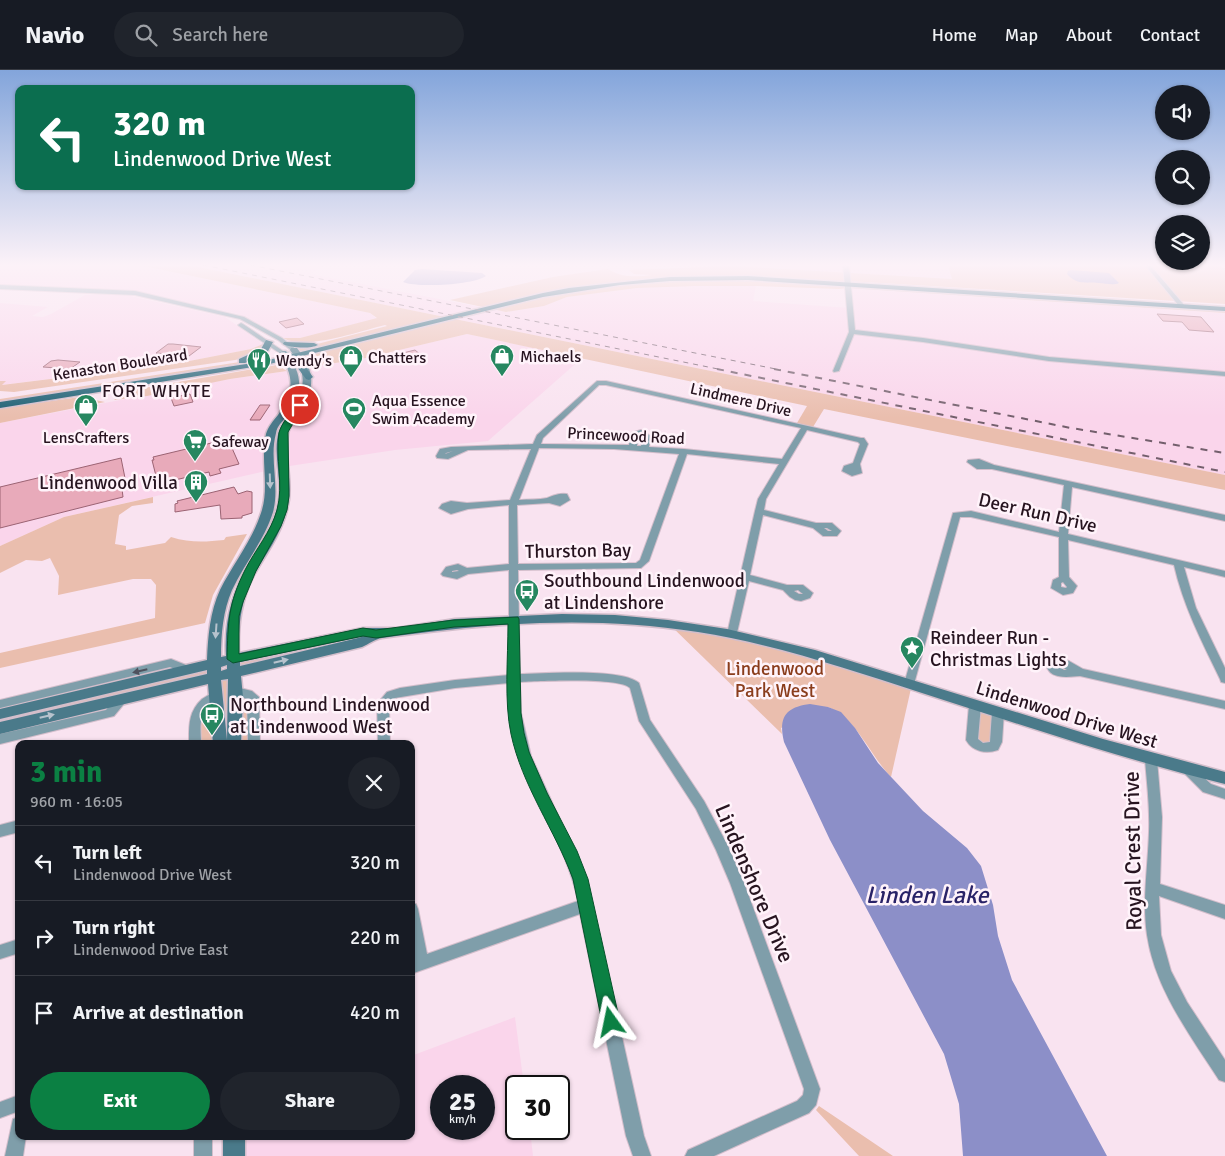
<!DOCTYPE html>
<meta charset="utf-8">
<style>
body{margin:0;font-family:Signika,sans-serif;background:#20242c;color:#f1f3f6;height:100vh;display:flex;flex-direction:column;font-size:19px;white-space:nowrap}
*{box-sizing:border-box;margin:0}
p{font-size:16px;color:#9ea1a6}
.icon{flex:none;width:28px;height:28px;fill:none;stroke:currentColor;stroke-width:2;stroke-linecap:round;stroke-linejoin:round}
.map{position:relative;flex:1;overflow:hidden}
.drawer{position:absolute;left:15px;top:670px;width:400px;height:400px;display:flex;flex-direction:column;background:#171b24;border-radius:10px;box-shadow:0 1px 4px #0004}
.drawer>*{flex:none}
.top-card{position:absolute;left:15px;top:15px;width:400px;height:105px;border-radius:10px;box-shadow:0 1px 4px #0004;background:#0b6e4f;color:#fff;overflow:hidden}
.controls{position:absolute;left:1155px;top:15px;display:grid;gap:10px}
.controls a{display:grid;place-items:center;width:55px;height:55px;border-radius:50%;background:#171b24;box-shadow:0 1px 4px #0004;font-size:25px}
.speed{position:absolute;left:430px;top:1005px;display:flex;gap:10px;font-size:25px;font-weight:700;text-align:center}
.speed>*{display:grid;place-content:center;width:65px;height:65px;border-radius:50%;background:#171b24;box-shadow:0 1px 4px #0004;line-height:1}
.speed small{font-size:12px;font-weight:400}
.speed .limit{border:2px solid #111;border-radius:8px;background:#fff;color:#111}
.pin{position:absolute;display:grid;place-items:center;width:42px;height:42px;color:#fff;margin:-21px;border:2px solid #fff;border-radius:50%;box-shadow:0 1px 5px #0007}
.me{position:absolute;width:55px;margin:-28px;rotate:348deg;stroke-linejoin:round;filter:drop-shadow(0 0 4px #0008)}
.turn{display:flex;align-items:center;gap:18px;height:105px;padding:0 15px;font-size:22px}
.turn .icon{width:65px;height:65px;stroke-width:2.5}
.turn b{display:block;font-size:35px;line-height:42px}
.round{display:grid;place-items:center;flex:none;width:52px;height:52px;border-radius:26px;background:#20242c}
.headline{display:flex;align-items:center;justify-content:space-between;height:85px;padding:0 15px}
h1{font-size:30px;font-weight:700;line-height:38px;color:#0b8043}
.cta{display:flex;gap:10px;margin-top:auto;padding:10px 15px}
.cta a{flex:1;height:58px;border-radius:30px;background:#0b8043;color:#fff;font-size:20px;font-weight:700;line-height:58px;text-align:center}
.cta a+a{background:#20242c;color:#f1f3f6}
ul{padding:0;list-style:none}
li{display:flex;align-items:center;gap:15px;height:75px;padding:0 15px;border-top:1px solid #363941}
li div{flex:1}
li b{display:block;font-size:19px}
li em{font-style:normal}
header{display:flex;align-items:center;gap:30px;box-sizing:border-box;height:70px;padding:0 25px;background:#171b24;border-bottom:1px solid #363941}
header strong{font-size:24px}
nav{display:flex;gap:28px;margin-inline-start:auto;font-size:18px}
.search{width:350px;height:45px;background:#20242c;display:flex;align-items:center;gap:12px;box-sizing:border-box;padding:0 18px;border-radius:28px;color:#9ea1a6;font-size:19px}
.map>svg:first-child{display:block}
</style>
<header>
<strong>Navio</strong>
<div class="search"><svg class="icon" aria-label="search" viewBox="0 0 24 24"><circle cx="10" cy="10" r="6"/><path d="M15 15l6 6"/></svg>Search here</div>
<nav><a>Home</a><a>Map</a><a>About</a><a>Contact</a></nav>
</header>
<div class="map">
<svg width="1225" height="1086" viewBox="0 0 1225 1086">
<rect width="100%" height="100%" fill="#f9e3f0"/>
<path fill="#fad5eb" fill-rule="evenodd" d="M0,195H139L370,243L377,249L300,268H283L238,244L139,222L0,216Z
M188,195H325L310,204L506,242L544,236L567,227L637,218L695,215L756,216L753,231L850,238L848,218L1225,243V405Z
M948,195L952,209L731,196Z
M103,224L130,226L225,247L263,274L251,279L179,293L1,315L5,311H0V233L48,237L32,246L43,247L51,244L85,225Z
M467,264L582,288L488,371L395,380L283,397V362L307,324L306,297L357,290Z
M294,300L297,309L271,362L270,400L64,447L0,476V353L230,309Z
M515,947L524,1016H516V1059H530L533,1086H234V1066H411V986ZM441,1016H484V1059H441Z"/>
<path fill="#eabeae" d="M139,195H188L1225,405V420L824,339L813,357L797,353L807,336L467,264L357,290L306,297L304,293L320,281L299,286L294,280L387,256L385,255C360,261 305,281 283,268H300L377,248L370,243Z
M948,195H1210L1225,198V234L848,211V214L1225,240V243L848,218L839,219L756,216H695L637,218L567,227L544,236L506,242L450,230L553,207L608,199C622,208 635,207 652,205L634,204L629,200L731,196L952,209Z
M263,274L262,280L248,287L235,290L14,322L0,321V311H6L2,315L179,293L251,279Z
M273,287L150,310L0,333V329Z
M277,295L287,301L230,309L147,326L114,330L121,324L132,320Z
M80,327L105,332L0,353V338Z
M153,427V433L132,436L119,445L115,474L126,476V480L165,473L171,467C190,473 205,472 224,470L226,467L247,464L213,525L205,553L0,598V583L155,548L156,515L151,509H133L58,525L59,506L50,488L42,491L26,490L0,503V476L64,447Z
M669,554L732,564L912,614L891,707C870,685 856,648 828,637L781,658L782,664Z
M376,564L234,602L236,621L248,624L254,674H195L196,642L216,625L215,607L122,629L110,643L0,669V634L171,593L187,600L214,594L215,606L234,602L233,589Z
M975,635L998,642L988,678L972,665Z
M819,1036L893,1086H859L816,1040Z"/>
<path fill="#8c8fc8" d="M422,199L482,203L486,206C473,215 418,218 403,212L415,200Z
M1071,200L1109,203L1119,213C1112,216 1106,213 1099,213C1085,212 1077,215 1067,204L1068,201Z
M810,634L828,637L841,642L855,658L878,693L923,741L967,778L981,796L993,835L998,866L1012,910L1107,1086H963L959,1034L944,984L830,770L784,672C778,647 786,637 810,634Z"/>
<path fill="#e8aaba" stroke="#9b6373" d="M1157,244L1201,247L1214,262L1189,260L1182,252L1163,251Z
M297,248L304,254L286,258L279,252Z
M168,274H173L201,277L189,286L156,283Z
M415,280L421,285L401,290L395,285Z
M58,290L80,292L70,299L43,297L51,291Z
M190,324L193,332L174,336L171,328Z
M260,335H270L260,350H250Z
M228,369L239,394L219,399L221,403L210,406L209,402L158,414L152,390H154L153,387Z
M121,388L127,418L122,419L123,427L0,458V417Z
M234,417L238,424L247,421L252,422V443L242,446V448L221,449L220,435L175,442V434L178,433L177,431Z"/>
<g fill="none" stroke-linecap="round" stroke-linejoin="round">
<g stroke="#d3becb" stroke-width="2">
<path id="street" d="M843,195H849L855,260L923,268L1049,287L1225,302V306L1049,291L923,272L854,264L839,301L834,302L833,301L849,262Z
M1145,195H1150L1184,235V237H1180Z
M0,215L135,221L244,247L282,268L297,280L292,281L278,270L240,249L135,225L0,219Z
M241,253L243,254L286,283L281,284L239,256L238,255Z
M597,311H606L861,368H864L868,374L860,394L862,403L852,406L842,401L844,396L853,393L860,374L858,372L807,360L766,429L764,440L816,453H832L841,461L837,466H823L813,458L763,445L750,505L787,515H803L813,523L810,528L801,531L795,530L790,527L783,520L749,511L736,567H728L727,564L755,441L758,429L779,394L687,384L649,491L641,498L518,500L520,604C544,603 623,598 639,613L650,650L704,731L729,778L744,813L820,1019L816,1035L809,1043L714,1086H685L688,1080L797,1031L803,1025L804,1019L730,813L716,780L696,739L639,651L630,618C620,607 538,611 520,612L521,643L531,686L587,809L644,1066L651,1086H633L626,1066L580,844L411,904V890L413,889L411,881V833L416,834L418,839L427,884L578,831C566,773 528,724 514,666C509,649 509,631 509,613L455,618L395,628L389,635L390,674H378L377,634L387,622L400,618L455,610L509,605V500L468,504L457,509L443,506L441,504L446,497L458,494L467,498L509,494V435L468,439L451,444L439,438L442,434L451,431L467,433L510,430L531,379L468,380L448,389L437,388L436,386L440,379L451,377L533,374L537,365ZM599,315H606L801,358L782,389L684,379L649,377L651,366L641,360L631,363L629,375L541,374L543,368ZM640,365L643,367L641,376H637L638,366ZM539,378L614,379L679,384L640,490L636,493L518,494L517,435L549,433L560,436L570,430L567,424C559,423 555,425 547,428C539,430 528,429 519,430ZM453,381L445,384L446,383ZM824,458H827L832,461H828ZM457,500L459,501L452,502V501ZM798,520L803,524H799L794,521Z
M979,389L994,395L1225,445V451L1072,417L1068,464L1225,501V507L1184,497L1196,538L1225,598V613L1221,612L1220,609C1202,572 1183,535 1174,495L1068,470L1069,507L1077,516L1073,523L1063,525L1051,518L1053,510L1059,507V467L971,447H960L914,614L913,617H905L904,614L953,443L971,441L1059,462L1064,415L992,399H977L967,392L968,390ZM1063,512L1067,517L1066,518L1061,517V513Z
M1055,587L1069,591L1083,599L1225,631V639L1080,606C1067,607 1049,610 1046,594L1051,588ZM1057,595L1067,600H1064Z
M171,589L191,597L192,600L191,603L187,604L170,597L0,638V630Z
M236,617L252,621L259,627L260,674H248L247,629L232,624L230,621L232,618Z
M216,621L220,622L222,625C218,631 212,634 207,639C198,647 201,662 201,674H189C189,656 188,642 202,629C207,626 211,623 216,621Z
M122,625L126,626L128,629L114,646L0,674V664L106,640L118,626Z
M975,631L979,632L981,635L978,669L983,673L990,672L992,642L994,639L998,638L1002,639L1004,642L1002,672L998,680C986,684 973,682 966,670L969,635L971,632Z
M1151,685L1155,687L1157,690L1162,747L1160,814L1225,835V849L1159,826L1161,865L1171,901L1187,932L1225,990V1012L1219,1010C1190,965 1155,919 1147,865C1142,831 1148,796 1149,762C1150,738 1147,714 1145,690L1147,687Z
M1187,694L1191,696L1211,714L1225,719V729L1203,722L1183,702L1181,699L1183,696Z
M19,750V762L0,767V755Z
M19,869V883L0,889V875Z
M19,1025V1041L0,1048V1032Z
M19,1047V1066H26L23,1086H5L13,1049Z
M194,1066H212V1086H194Z"/>
</g>
<g stroke="#d3becb" stroke-width="3">
<path id="secondary" d="M291,278H297C318,306 314,318 297,347C293,352 289,358 288,364C284,389 294,415 287,440C281,464 266,484 254,505C241,530 238,555 239,583L363,558H397L455,549L562,544L615,545L668,550L727,559L815,580L1103,669L1225,702V714C1122,689 1022,655 922,623C848,599 774,574 698,562C589,545 490,553 382,568C375,569 369,574 362,577L241,606L243,627L241,674H213L208,614L0,664V652L207,604V600L0,649V639L207,590C208,566 210,542 220,520C233,494 252,471 261,443C270,417 260,390 266,364C268,357 273,351 278,345C294,320 295,308 279,283L283,281H286C304,308 303,320 286,347C282,352 277,356 276,363C269,389 280,416 273,442C264,471 244,494 232,520C223,541 221,564 221,587L226,586C224,550 232,522 250,492C261,474 274,455 278,434C283,411 272,383 279,361C281,355 285,350 289,345C305,318 309,307 290,280ZM361,567L358,568L240,596V592ZM227,595V599L221,601V597ZM228,609L227,670L221,610Z
M223,1066H245V1086H223Z"/>
</g>
<g stroke="#d3becb" stroke-width="3">
<path id="primary" d="M748,206L1225,237V241L748,210L670,211L620,215L543,227L298,287L313,307L309,310L306,309L291,289L265,295L0,338V332L265,291L284,286L283,284L287,282L293,284L543,223L569,218L670,207Z
M266,270L273,272L267,283L245,293H239V289L261,279Z
M284,272L314,273L318,275C311,279 290,278 283,274Z"/>
</g>
<use href="#street" fill="#7f9eaa" fill-rule="evenodd"/>
<use href="#secondary" fill="#4a7a8a" fill-rule="evenodd"/>
<use href="#primary" fill="#1c5f73" fill-rule="evenodd"/>
<path stroke="#735f6c" stroke-width="1" stroke-dasharray="5 5" stroke-linecap="butt" d="M203,195L723,300
M250,195L781,300"/>
<path stroke="#735f6c" stroke-width="2" stroke-dasharray="7 7" stroke-linecap="butt" d="M717,299L1225,402
M774,299L1071,358L1225,383"/>
</g>
<defs><path id="oneway-solid" d="M-6-.8H1V-3.2L6.5 0L1 3.2V.8H-6Z" transform="scale(1.25)"/></defs>
<g fill="#b7c3cd">
<use href="#oneway-solid" transform="translate(270 411) rotate(88)"/>
<use href="#oneway-solid" transform="translate(216 561) rotate(94)"/>
<use href="#oneway-solid" transform="translate(281 591) rotate(-13)"/>
<use href="#oneway-solid" transform="translate(47 646) rotate(-13)"/>
</g>
<use fill="#4f525e" href="#oneway-solid" transform="translate(140 601) rotate(167)"/>
<linearGradient id="sky" x2="0" y2="1"><stop stop-color="#83a5db"/><stop offset="0.56" stop-color="#fcf2f8"/><stop offset="1" stop-color="#fcf2f8" stop-opacity="0"/></linearGradient>
<rect width="1225" height="348" fill="url(#sky)"/>
<path fill="#0b8043" stroke="#07532c" d="M300,333L304,335L288,362L289,426L287,440L281,456L256,501L243,532L239,546V584L363,558L376,560L454,550L518,547L519,549L521,643L524,663L529,682L547,723L577,781L588,809L620,952L617,958L611,961L605,958L602,952L573,809C555,760 522,716 511,664C504,632 508,587 508,554L454,557L376,568L363,566L233,593L227,589C228,553 228,534 245,500C255,480 271,462 277,440C284,414 275,388 279,363C281,354 291,342 297,334Z"/>
<defs>
<g id="shop-pin" transform="scale(1.25)"><path d="M0 17L-7.5 6A9.5 9.5 0 1 1 7.5 6Z" fill="#268760" stroke="#fff3fa"/><path d="M-5-2.5h2.3a2.7 3.5 0 0 1 5.4 0H5L5.5 6h-11ZM-1.5-2.5h3a1.5 2.3 0 0 0-3 0Z" fill="#fff"/></g>
<g id="restaurant-pin" transform="scale(1.25)"><path d="M0 17L-7.5 6A9.5 9.5 0 1 1 7.5 6Z" fill="#268760" stroke="#fff3fa"/><path d="M-5-6h1v4h1v-4h1v4h1v-4h1v5L-1.5 .5V6h-2V.5L-5-1ZM5-6V6H3V1.5H1.5Q1.5-4 5-6Z" fill="#fff"/></g>
<g id="stadium-pin" transform="scale(1.25)"><path d="M0 17L-7.5 6A9.5 9.5 0 1 1 7.5 6Z" fill="#268760" stroke="#fff3fa"/><path d="M0-5a6.5 5 0 1 0 0 10a6.5 5 0 1 0 0-10ZM-3.5-1.8h7v3.6h-7Z" fill="#fff"/></g>
<g id="supermarket-pin" transform="scale(1.25)"><path d="M0 17L-7.5 6A9.5 9.5 0 1 1 7.5 6Z" fill="#268760" stroke="#fff3fa"/><path d="M-6-5.5h2.5l.6 2H6L4.5 2H-2.5L-4.4-4H-6ZM-1.5 3.2a1.3 1.3 0 1 0 .1 0ZM3 3.2a1.3 1.3 0 1 0 .1 0Z" fill="#fff"/></g>
<g id="building-pin" transform="scale(1.25)"><path d="M0 17L-7.5 6A9.5 9.5 0 1 1 7.5 6Z" fill="#268760" stroke="#fff3fa"/><path d="M-4-6H4V6H1V3H-1V6H-4ZM-2.5-4.3h1.7v1.8h-1.7ZM.8-4.3h1.7v1.8H.8ZM-2.5-1h1.7V.8h-1.7ZM.8-1h1.7V.8H.8Z" fill="#fff"/></g>
<g id="bus-pin" transform="scale(1.25)"><path d="M0 17L-7.5 6A9.5 9.5 0 1 1 7.5 6Z" fill="#268760" stroke="#fff3fa"/><path d="M-5-6H5V4H4V6H2V4H-2V6H-4V4H-5ZM-3.5-4V0h7V-4ZM-3.5 1.2v1.5H-2V1.2ZM2 1.2v1.5H3.5V1.2Z" fill="#fff"/></g>
<g id="sight-pin" transform="scale(1.25)"><path d="M0 17L-7.5 6A9.5 9.5 0 1 1 7.5 6Z" fill="#268760" stroke="#fff3fa"/><path d="M0-6L1.8-2.2L6-1.7L2.9 1.2L3.7 5.4L0 3.3L-3.7 5.4L-2.9 1.2L-6-1.7L-1.8-2.2Z" fill="#fff"/></g>
</defs>
<g fill-rule="evenodd">
<use href="#shop-pin" x="502" y="286"/>
<use href="#shop-pin" x="351" y="287"/>
<use href="#restaurant-pin" x="259" y="290"/>
<use href="#shop-pin" x="86" y="336"/>
<use href="#stadium-pin" x="354" y="339"/>
<use href="#supermarket-pin" x="195" y="371"/>
<use href="#building-pin" x="196" y="412"/>
<use href="#bus-pin" x="527" y="521"/>
<use href="#sight-pin" x="912" y="578"/>
<use href="#bus-pin" x="212" y="645"/>
</g>
<g text-anchor="middle" stroke-width="5" stroke-linejoin="round" paint-order="stroke">
<g font-size="16" fill="#271420" stroke="#fff3fa" text-anchor="start">
<text x="520" y="292">Michaels</text>
<text x="368" y="293">Chatters</text>
<text x="276" y="296">Wendy's</text>
<text x="372" y="336">Aqua Essence<tspan x="372" dy="18">Swim Academy</tspan></text>
<text x="86" y="373" text-anchor="middle">LensCrafters</text>
<text x="212" y="377">Safeway</text>
</g>
<g font-size="16" fill="#271420" stroke="#fff3fa">
<text transform="translate(120 294) rotate(-9)" y="6">Kenaston Boulevard</text>
<text transform="translate(741 329) rotate(13)" y="6">Lindmere Drive</text>
<text transform="translate(626 365) rotate(3)" y="6">Princewood Road</text>
</g>
<g font-size="18" letter-spacing="1" fill="#271420" stroke="#fff3fa">
<text x="157" y="327">FORT WHYTE</text>
</g>
<g font-size="19" fill="#271420" stroke="#fff3fa" text-anchor="start">
<text x="178" y="419" text-anchor="end">Lindenwood Villa</text>
<text x="544" y="517">Southbound Lindenwood<tspan x="544" dy="22">at Lindenshore</tspan></text>
<text x="930" y="574">Reindeer Run -<tspan x="930" dy="22">Christmas Lights</tspan></text>
<text x="230" y="641">Northbound Lindenwood<tspan x="230" dy="22">at Lindenwood West</tspan></text>
</g>
<g font-size="19" fill="#271420" stroke="#fff3fa">
<text transform="translate(1038 442) rotate(13)" y="7">Deer Run Drive</text>
<text transform="translate(578 480) rotate(-1)" y="7">Thurston Bay</text>
<text transform="translate(1067 644) rotate(17)" y="7">Lindenwood Drive West</text>
</g>
<g font-size="19" fill="#8a3d1c" stroke="#fff3fa">
<text x="775" y="605">Lindenwood<tspan x="775" dy="22">Park West</tspan></text>
</g>
<g font-size="22" fill="#271420" stroke="#fff3fa">
<text transform="translate(1132 781) rotate(-91)" y="8">Royal Crest Drive</text>
<text transform="translate(755 813) rotate(67)" y="8">Lindenshore Drive</text>
</g>
<g font-size="24" font-style="italic" fill="#292267" stroke="#fff3fa">
<text x="927" y="833">Linden Lake</text>
</g>
</g>
</svg>
<div class="controls">
<a><svg class="icon" aria-label="sound" viewBox="0 0 24 24"><path d="M4 9h4l5-4v14l-5-4H4zM17 9q2 3 0 6"/></svg></a>
<a><svg class="icon" aria-label="search" viewBox="0 0 24 24"><circle cx="10" cy="10" r="6"/><path d="M15 15l6 6"/></svg></a>
<a><svg class="icon" aria-label="layers" viewBox="0 0 24 24"><path d="M12 4l9 5-9 5-9-5zM3 14l9 5 9-5"/></svg></a>
</div>
<div class="speed"><div>25<small>km/h</small></div><div class="limit">30</div></div>
<div class="pin" style="left:300px;top:335px;background:#d93025"><svg class="icon" aria-label="arrive" viewBox="0 0 24 24"><path d="M6 21V4h12l-3 4 3 4H6"/></svg></div>
<svg class="me" style="left:611px;top:952px" viewBox="-20 -20 40 40"><path d="M0-17L14 15 0 8-14 15z" fill="#0b8043" stroke="#fff" stroke-width="4"/></svg>
<div class="top-card">
<div class="turn"><svg class="icon" aria-label="left" viewBox="0 0 24 24"><path d="M17 20v-9H6M10 6l-5 5 5 5"/></svg><div><b>320 m</b>Lindenwood Drive West</div></div>
</div>
<section class="drawer">
<div class="headline"><div><h1>3 min</h1><p>960 m · 16:05</p></div><a class="round"><svg class="icon" aria-label="close" viewBox="0 0 24 24"><path d="M6 6l12 12M18 6L6 18"/></svg></a></div>
<ul>
<li><svg class="icon" aria-label="left" viewBox="0 0 24 24"><path d="M17 20v-9H6M10 6l-5 5 5 5"/></svg><div><b>Turn left</b><p>Lindenwood Drive West</p></div><em>320 m</em></li>
<li><svg class="icon" aria-label="right" viewBox="0 0 24 24"><path d="M7 20v-9h11M14 6l5 5-5 5"/></svg><div><b>Turn right</b><p>Lindenwood Drive East</p></div><em>220 m</em></li>
<li><svg class="icon" aria-label="arrive" viewBox="0 0 24 24"><path d="M6 21V4h12l-3 4 3 4H6"/></svg><div><b>Arrive at destination</b></div><em>420 m</em></li>
</ul>
<div class="cta"><a>Exit</a><a>Share</a></div>
</section>
</div>
